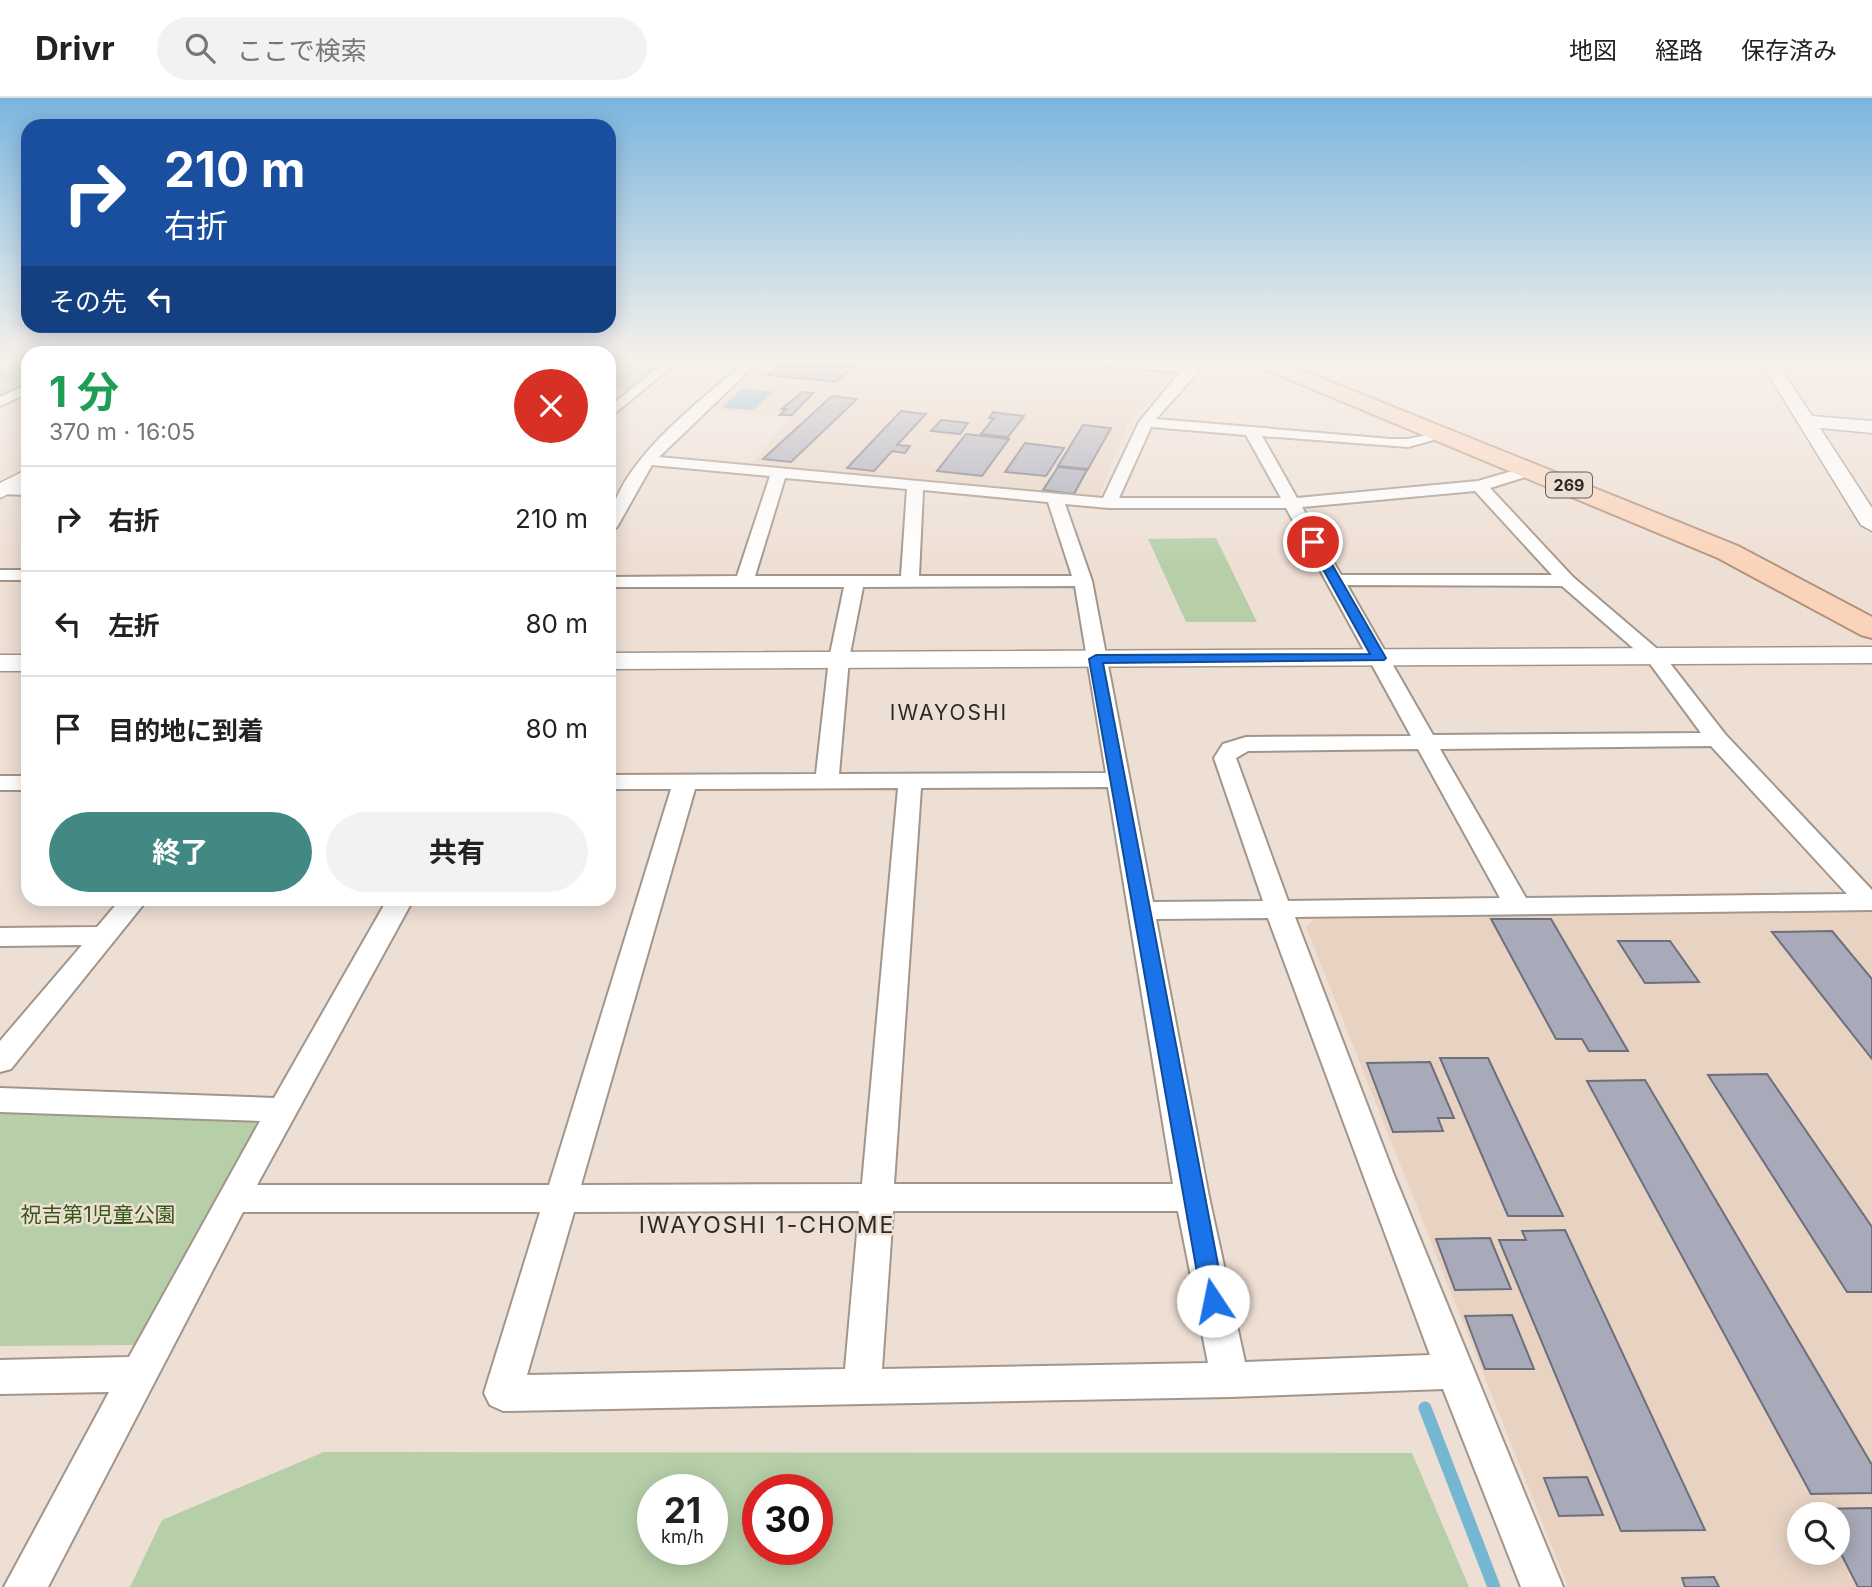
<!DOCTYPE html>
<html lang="ja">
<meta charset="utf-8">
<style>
body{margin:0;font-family:Inter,"Noto Sans JP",sans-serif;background:#f2f2f2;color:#222;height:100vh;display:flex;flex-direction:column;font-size:26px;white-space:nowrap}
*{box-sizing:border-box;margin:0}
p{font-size:23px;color:#767676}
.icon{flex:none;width:38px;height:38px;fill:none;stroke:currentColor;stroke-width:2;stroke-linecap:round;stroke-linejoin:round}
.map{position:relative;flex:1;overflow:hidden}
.drawer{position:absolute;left:21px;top:248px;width:595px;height:560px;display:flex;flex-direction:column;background:#fff;border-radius:21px;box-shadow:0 4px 18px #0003}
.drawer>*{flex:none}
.top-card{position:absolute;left:21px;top:21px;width:595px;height:214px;border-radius:21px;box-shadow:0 4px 18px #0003;background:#1a4fa0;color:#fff;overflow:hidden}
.fabs{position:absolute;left:1787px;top:1404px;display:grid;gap:14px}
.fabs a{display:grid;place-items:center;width:63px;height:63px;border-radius:50%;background:#fff;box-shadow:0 4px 18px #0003;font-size:35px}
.speed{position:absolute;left:637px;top:1376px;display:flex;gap:14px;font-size:35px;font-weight:700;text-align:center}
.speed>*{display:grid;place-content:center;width:91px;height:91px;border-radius:50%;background:#fff;box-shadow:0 4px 18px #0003;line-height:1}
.speed small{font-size:18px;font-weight:400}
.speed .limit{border:10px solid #d22;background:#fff;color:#111}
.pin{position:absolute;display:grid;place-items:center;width:60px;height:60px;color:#fff;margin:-30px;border:4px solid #fff;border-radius:50%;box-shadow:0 2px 7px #0007}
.me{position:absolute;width:77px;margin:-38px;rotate:349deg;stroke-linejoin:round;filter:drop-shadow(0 0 5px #0008)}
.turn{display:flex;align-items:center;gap:24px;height:147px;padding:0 28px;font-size:32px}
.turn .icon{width:91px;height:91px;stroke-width:2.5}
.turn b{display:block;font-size:49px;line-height:60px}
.then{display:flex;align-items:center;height:66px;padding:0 28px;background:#0003;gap:14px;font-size:26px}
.round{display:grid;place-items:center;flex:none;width:74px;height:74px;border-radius:37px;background:#f2f2f2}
.head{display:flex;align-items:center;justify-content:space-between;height:119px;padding:0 28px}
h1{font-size:42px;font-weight:700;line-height:52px;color:#1e9e55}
.button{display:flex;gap:14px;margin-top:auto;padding:14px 28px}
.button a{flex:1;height:80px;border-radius:42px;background:#428984;color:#fff;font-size:28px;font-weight:700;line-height:80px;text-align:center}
.button a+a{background:#f2f2f2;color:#222}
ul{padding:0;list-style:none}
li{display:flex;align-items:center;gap:21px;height:105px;padding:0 28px;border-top:2px solid #e0e0e0}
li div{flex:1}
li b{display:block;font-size:26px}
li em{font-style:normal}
header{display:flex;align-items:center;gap:42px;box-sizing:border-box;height:98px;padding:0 35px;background:#fff;border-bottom:2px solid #e0e0e0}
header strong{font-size:33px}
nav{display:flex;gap:38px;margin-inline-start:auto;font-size:24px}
.search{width:490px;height:63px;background:#f2f2f2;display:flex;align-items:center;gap:18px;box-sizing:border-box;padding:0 24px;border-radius:38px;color:#767676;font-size:26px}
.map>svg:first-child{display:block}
</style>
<header>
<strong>Drivr</strong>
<div class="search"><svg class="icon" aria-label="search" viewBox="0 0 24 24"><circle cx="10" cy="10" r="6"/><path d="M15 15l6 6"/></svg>ここで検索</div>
<nav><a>地図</a><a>経路</a><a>保存済み</a></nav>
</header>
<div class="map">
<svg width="1872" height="1489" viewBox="0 0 1872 1489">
<rect width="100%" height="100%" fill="#eedfd4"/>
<path fill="#e8d3c3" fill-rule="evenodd" d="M761,261H1058L1178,273L1127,328L1099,398L1086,400L749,369L790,319L708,311Z
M1872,811V1489H1568L1306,829L1314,821ZM1799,1416H1838V1454H1799Z"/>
<path fill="#b6cfa8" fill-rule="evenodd" d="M0,261H28V285L0,300Z
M609,261H666L630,291H609Z
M1216,440L1257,524H1186L1148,441Z
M0,1015L267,1022L136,1247L0,1248Z
M324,1354L1412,1355L1469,1489H130L162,1422ZM653,1391H712V1451H653ZM817,1391V1451H758V1391Z"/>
<path fill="#75b6d1" d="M741,291L773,293L754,312L722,310Z"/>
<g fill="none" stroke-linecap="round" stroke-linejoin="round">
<path stroke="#75b6d1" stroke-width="13" d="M1425,1310L1494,1489"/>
</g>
<path fill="#a8aab9" stroke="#6e6f7d" stroke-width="2" d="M788,261H841L859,262L836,284L768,277Z
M802,294L813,295L792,317H780L786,311H782Z
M832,298L857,301L791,364L763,361Z
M901,313L926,316L897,347L910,348L905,355L892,353L874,373L847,370Z
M993,314L1006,316L1024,318L1008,339L981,336L994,320H989Z
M941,322L968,325L960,336L931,333Z
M1083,327L1111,330L1088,371L1058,368Z
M966,336L1009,341L982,378L937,373Z
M1025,345L1064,350L1046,378L1005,374Z
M1058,369L1087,372L1074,396L1043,392Z
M1491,821H1551L1628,953H1589L1582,941H1556Z
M1832,833L1872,881V961L1772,834Z
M1618,843H1670L1699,884L1645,885Z
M1440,960H1488L1563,1118H1508Z
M1430,964L1454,1020H1438L1443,1033L1393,1034L1367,965Z
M1767,976L1872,1129V1194H1847L1708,977Z
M1645,982L1872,1367V1395L1811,1396L1587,983Z
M1565,1132L1705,1432L1621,1433L1499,1142H1526L1522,1133Z
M1490,1140L1511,1191L1455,1192L1436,1141Z
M1512,1217L1534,1271H1485L1465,1218Z
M1587,1379L1603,1417L1559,1418L1544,1380Z
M1872,1410V1489H1858L1838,1450V1416H1819L1816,1411Z
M1714,1479L1719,1489H1685L1682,1480Z"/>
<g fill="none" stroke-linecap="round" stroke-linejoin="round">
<g stroke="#a2958b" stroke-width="4">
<path id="minor" d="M668,261H681L609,320V309Z
M748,261H761L659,359L1103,400L1139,324L1180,274L1075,265L1069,261L1187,267L1192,261H1204L1198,274L1156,321L1391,341H1408L1445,333L1452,337L1408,349L1262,338L1297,400L1478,383L1533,367L1538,369V375L1490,390L1573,479L1662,555L1725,636L1872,792V812L1295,819L1394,1077L1563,1489H1521L1443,1291L1230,1299L503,1313L490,1307L484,1295L540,1114H243L48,1489H4L109,1294L0,1296V1262L129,1259L260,1023L0,1014V990L274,1000L387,802H413L257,1087H549L671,691H609V677L816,676L829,561L844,489H609V479L737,478L770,378L652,367L617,429L609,434C609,368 703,302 748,261ZM1151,329L1246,337L1281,400H1119ZM785,380L907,391L901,478H755ZM923,392L1048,404L1072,478H919ZM1475,393L1552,477H1341L1302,409ZM1065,406L1109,410H1286L1411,638L1246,639L1223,646L1214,660L1263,803L1153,804L1092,483ZM1347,487L1562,488L1648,563L1701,635L1433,637ZM1075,488L1106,675L839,676L849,561L863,489ZM1711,648L1847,796L1526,800L1440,651ZM1418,651L1500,800L1288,803L1236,660L1248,653ZM1108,689L1173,1086H894L921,690ZM898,690L862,1086L581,1087L695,691ZM1268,820L1430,1257L1245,1264L1209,1099L1156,821ZM859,1113L845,1271L527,1277L574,1114ZM893,1113H1178L1208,1265L882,1271Z
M28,286V295L0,308V299Z
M0,386L28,387V397L0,396Z
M0,472H28V482H0Z
M0,678H28V692H0Z
M120,802H147L11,971L0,974V943L82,847L0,848V830L97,829Z"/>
</g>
<g stroke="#a2958b" stroke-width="3">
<path id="tertiary" d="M1759,261H1775L1812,318L1872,323V335L1820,330L1872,410V433L1861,427Z
M28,371V386L0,400V385Z
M1872,549V565L609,571V555Z
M0,557H28V573H0Z"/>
</g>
<g stroke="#b2927b" stroke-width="4">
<path id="trunk" d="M1247,261H1274L1738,448L1872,519V540L1861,537L1718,460L1250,265Z"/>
</g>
<path stroke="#b2a69d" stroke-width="2.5" stroke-dasharray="2 3.5" stroke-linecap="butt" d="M0,275L13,276"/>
<use href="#minor" fill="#fff" fill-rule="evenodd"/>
<use href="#tertiary" fill="#fff" fill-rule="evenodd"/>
<use href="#trunk" fill="#fad4ba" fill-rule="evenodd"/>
</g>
<linearGradient id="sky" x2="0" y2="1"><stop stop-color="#7ab5df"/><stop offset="0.56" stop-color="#f7f1ec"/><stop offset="1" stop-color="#f7f1ec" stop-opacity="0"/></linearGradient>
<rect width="1872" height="469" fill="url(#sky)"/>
<path fill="#1a73e8" stroke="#114b97" stroke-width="2" d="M1313,440L1319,444L1386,560L1384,562L1103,565L1225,1203L1222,1211L1213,1214L1205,1211L1202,1203L1089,561L1096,557L1370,556L1308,444Z"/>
<g text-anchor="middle" stroke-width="5" stroke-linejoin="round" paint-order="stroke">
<rect fill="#eedfd4" stroke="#68605a" stroke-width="2" x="1546" y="374.5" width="46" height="25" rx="5"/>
<g font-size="16" font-weight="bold" fill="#2e2925">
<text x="1569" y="393">269</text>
</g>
<g font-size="21" letter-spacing="2" fill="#2e2925" stroke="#eedfd4">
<text x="949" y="622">IWAYOSHI</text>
</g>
<g font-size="21" fill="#335914" stroke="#eedfd4">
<text x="98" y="1124">祝吉第1児童公園</text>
</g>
<g font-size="23" letter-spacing="2" fill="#2e2925" stroke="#eedfd4">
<text x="767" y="1135">IWAYOSHI 1-CHOME</text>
</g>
</g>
</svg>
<div class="fabs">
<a><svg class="icon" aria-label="search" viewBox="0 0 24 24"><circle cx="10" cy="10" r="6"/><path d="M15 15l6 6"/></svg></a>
</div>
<div class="speed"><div>21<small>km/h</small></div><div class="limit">30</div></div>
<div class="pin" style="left:1313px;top:444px;background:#d93025"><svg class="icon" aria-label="arrive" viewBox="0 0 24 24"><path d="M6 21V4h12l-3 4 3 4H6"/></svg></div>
<svg class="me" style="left:1213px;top:1203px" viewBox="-20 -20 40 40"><circle r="19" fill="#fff"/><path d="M0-13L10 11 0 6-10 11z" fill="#1a73e8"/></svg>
<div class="top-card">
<div class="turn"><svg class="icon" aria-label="right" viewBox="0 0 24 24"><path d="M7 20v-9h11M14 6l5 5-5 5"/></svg><div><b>210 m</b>右折</div></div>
<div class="then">その先<svg class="icon" aria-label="left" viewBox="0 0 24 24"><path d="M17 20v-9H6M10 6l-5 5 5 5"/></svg></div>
</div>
<section class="drawer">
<div class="head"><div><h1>1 分</h1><p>370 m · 16:05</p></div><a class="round" style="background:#d93025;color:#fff"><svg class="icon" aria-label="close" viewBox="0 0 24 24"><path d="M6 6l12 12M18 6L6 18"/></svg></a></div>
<ul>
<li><svg class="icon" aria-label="right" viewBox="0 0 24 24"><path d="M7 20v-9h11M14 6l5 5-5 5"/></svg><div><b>右折</b></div><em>210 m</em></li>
<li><svg class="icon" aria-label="left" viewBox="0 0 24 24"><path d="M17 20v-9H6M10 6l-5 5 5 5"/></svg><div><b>左折</b></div><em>80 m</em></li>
<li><svg class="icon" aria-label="arrive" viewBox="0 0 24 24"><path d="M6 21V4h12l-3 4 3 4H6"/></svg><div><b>目的地に到着</b></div><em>80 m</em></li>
</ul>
<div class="button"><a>終了</a><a>共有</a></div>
</section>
</div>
